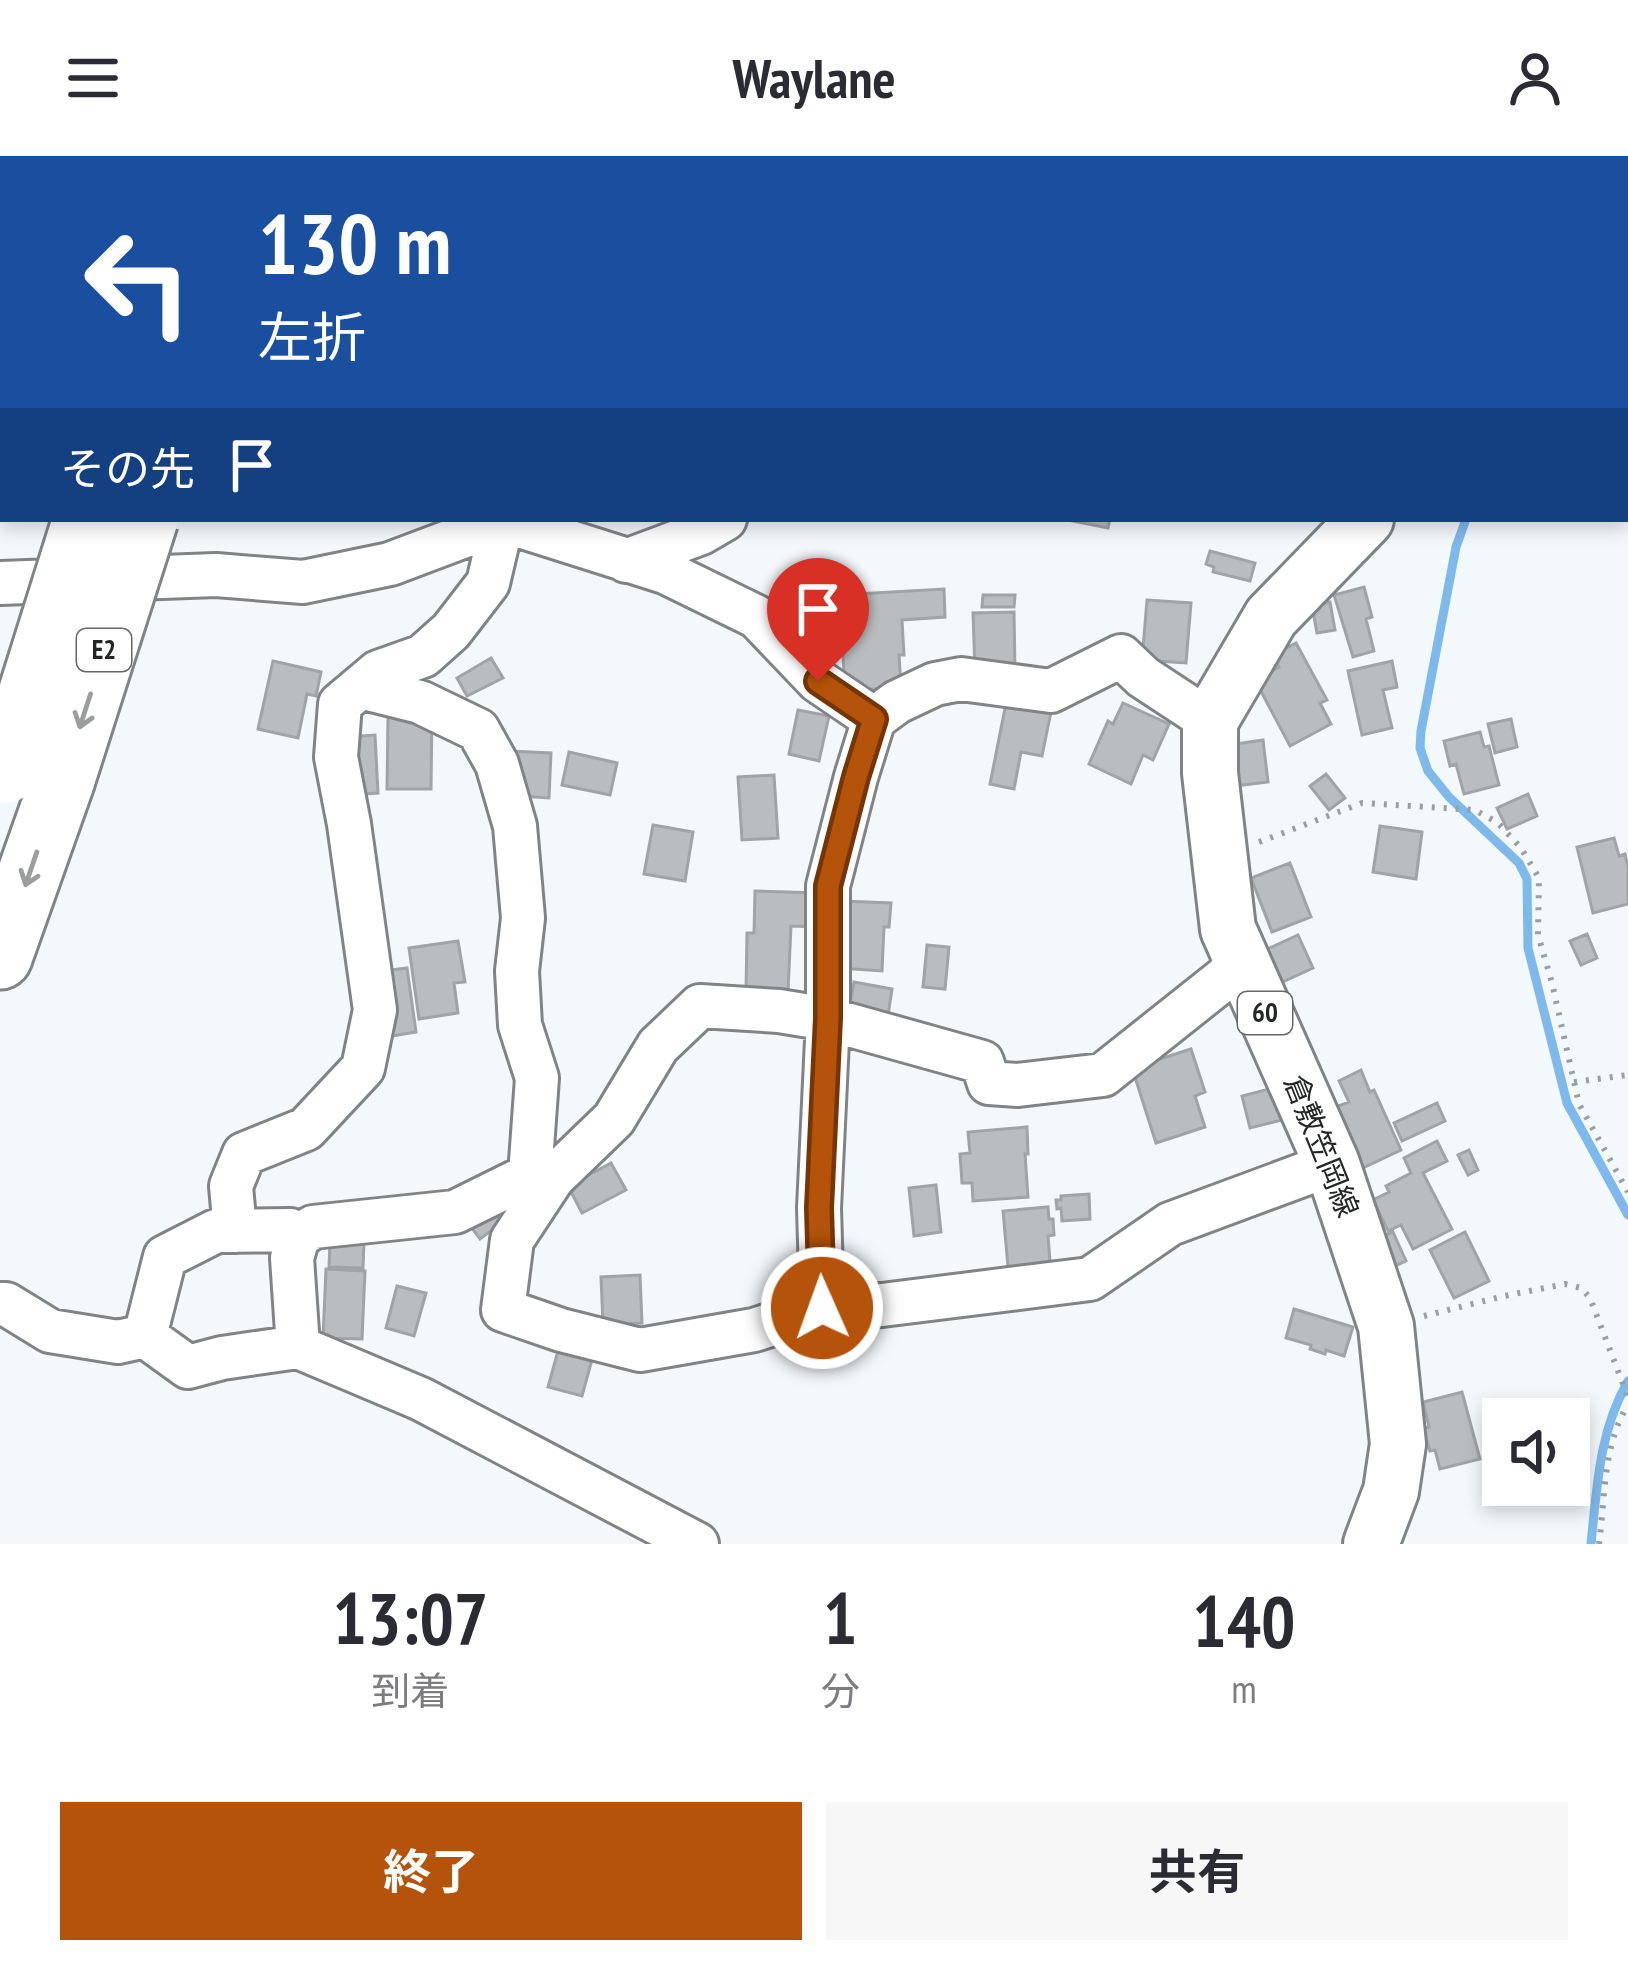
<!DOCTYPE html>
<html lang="ja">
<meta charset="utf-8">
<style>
body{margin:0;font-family:"PT Sans Narrow","Noto Sans JP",sans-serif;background:#f7f7f7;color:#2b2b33;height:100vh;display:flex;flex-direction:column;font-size:45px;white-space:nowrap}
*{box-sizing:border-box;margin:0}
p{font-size:39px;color:#7c7c81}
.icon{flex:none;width:66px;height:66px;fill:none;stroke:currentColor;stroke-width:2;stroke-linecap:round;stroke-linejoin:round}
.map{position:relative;height:1388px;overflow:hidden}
.details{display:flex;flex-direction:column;background:#fff;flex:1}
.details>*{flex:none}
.banner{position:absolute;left:0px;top:0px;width:1629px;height:366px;box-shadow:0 6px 18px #0003;background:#1a4fa0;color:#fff;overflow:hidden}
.fabs{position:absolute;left:1482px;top:1242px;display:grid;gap:24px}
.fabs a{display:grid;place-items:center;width:108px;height:108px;border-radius:0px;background:#fff;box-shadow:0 6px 18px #0003;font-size:60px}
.pin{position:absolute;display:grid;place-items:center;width:102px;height:102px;color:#fff;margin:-123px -51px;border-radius:50% 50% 50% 0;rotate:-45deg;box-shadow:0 0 12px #0007}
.pin .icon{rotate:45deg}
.me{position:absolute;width:132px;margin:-66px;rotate:358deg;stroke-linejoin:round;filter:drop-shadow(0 0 9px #0008)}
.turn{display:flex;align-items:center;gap:42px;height:252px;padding:0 60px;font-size:54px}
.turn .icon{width:156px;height:156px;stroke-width:2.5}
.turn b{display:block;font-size:84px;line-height:102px}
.then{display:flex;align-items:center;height:114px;padding:0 60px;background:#0003;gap:24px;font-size:45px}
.eta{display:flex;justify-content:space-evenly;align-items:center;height:204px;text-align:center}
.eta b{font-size:72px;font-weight:700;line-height:84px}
.primary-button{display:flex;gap:24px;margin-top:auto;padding:24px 60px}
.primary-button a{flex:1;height:138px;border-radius:0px;background:#b45309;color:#fff;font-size:48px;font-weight:700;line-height:138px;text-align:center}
.primary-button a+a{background:#f7f7f7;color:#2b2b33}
header{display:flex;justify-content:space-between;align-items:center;height:156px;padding:0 60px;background:#fff;font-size:54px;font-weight:700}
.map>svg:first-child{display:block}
</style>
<header><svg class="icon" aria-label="menu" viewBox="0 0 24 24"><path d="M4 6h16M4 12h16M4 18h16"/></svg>Waylane<svg class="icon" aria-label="person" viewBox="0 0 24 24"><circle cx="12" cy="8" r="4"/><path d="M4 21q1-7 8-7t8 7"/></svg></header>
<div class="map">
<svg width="1628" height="1388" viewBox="0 0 1628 1388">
<rect width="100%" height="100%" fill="#f3f8fb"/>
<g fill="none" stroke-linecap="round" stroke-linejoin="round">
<path stroke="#7eb9eb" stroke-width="9" d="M1626,329L1628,327
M1466,363L1456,391L1421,575L1420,592L1428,615L1449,641L1519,707L1527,723L1528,792L1567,947L1628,1059
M1591,1388C1597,1331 1599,1276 1628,1225"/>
</g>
<path fill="#b9bdc0" stroke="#a0a4a7" stroke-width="3" d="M0,0H108L103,3H3V15Z
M0,75L3,84V198L0,199Z
M1063,363H1110L1108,372Z
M1210,395L1255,407L1250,425L1213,416L1214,411L1206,408Z
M1364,431L1372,461L1366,463L1374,495L1353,501L1334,439Z
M944,433L945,461L902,464L904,499H899L901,531L845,535L841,462L858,461L857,438Z
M983,439H1015L1014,451H982Z
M1147,444L1191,447L1186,507L1142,504Z
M1330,446L1335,474L1317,477L1312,450Z
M1014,456L1015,515L975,516L973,457Z
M1296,487L1327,544L1320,547L1331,568L1290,590L1255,524L1279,511L1273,499Z
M491,502L503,522L467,540L457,522Z
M273,505L321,516L316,540L307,538L298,582L258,573Z
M1392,505L1397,531L1383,534L1392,572L1362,579L1348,515Z
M1008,537L1053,546L1042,600L1021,596L1014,633L990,628Z
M1123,547L1169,568L1153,604L1143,599L1131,628L1089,608L1108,565L1113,568Z
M798,554L829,560L819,605L789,598Z
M388,560H432L431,633H387Z
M1511,563L1517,591L1495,597L1488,568Z
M1480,576L1484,591L1489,590L1499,629L1464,638L1456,608L1450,610L1444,585Z
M375,579L378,637L351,639L348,581Z
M1263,584L1268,626L1227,631L1222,590Z
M509,595L551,597L549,642L506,639Z
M569,596L617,607L610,639L562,629Z
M1326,618L1345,642L1329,654L1310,630Z
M774,619L778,682L742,684L738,621Z
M1528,638L1537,660L1507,673L1497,652Z
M653,669L693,676L685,725L644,718Z
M1380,670L1422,676L1416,723L1373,716Z
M1614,682L1619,700L1625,698L1628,711V748L1593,757L1577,691Z
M1290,707L1311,761L1272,776L1251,722Z
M755,735L819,737L818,771L791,770L788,836L746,835L747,777H754Z
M843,745L891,747L889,771H884L882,815L839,812Z
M1587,778L1597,802L1581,809L1570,785Z
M1298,779L1313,812L1278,828L1263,795Z
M458,785L465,826L454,827L458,857L419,863L409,792Z
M927,789L949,791L945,833L923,831Z
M407,812L416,876L392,880L383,815Z
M854,826L892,833L888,860L849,853Z
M1191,893L1205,936L1195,940L1205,971L1156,987L1132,912Z
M1361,914L1370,936L1374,934L1401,994L1352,1017L1336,951L1349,946L1339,925Z
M1281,930L1290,962L1250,972L1242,940Z
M1437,947L1445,965L1402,985L1394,967Z
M1027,971L1028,998H1025L1028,1041L973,1045L972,1027H962L960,998L970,997L968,976Z
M1437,985L1447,1005L1423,1017L1452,1073L1413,1093L1401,1069L1388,1075L1373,1044L1389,1036L1386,1030L1411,1017L1404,1002Z
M1469,994L1478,1014L1468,1019L1458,999Z
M611,1007L626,1034L582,1057L568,1030Z
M936,1029L941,1076L914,1080L909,1032Z
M508,1031L523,1051L480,1083L465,1063Z
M1089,1038L1090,1063L1062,1065L1061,1052L1057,1053L1056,1044H1061V1040Z
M1048,1051L1049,1063H1053L1054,1079L1048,1080L1051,1118L1009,1122L1003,1055Z
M1393,1076L1406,1105L1388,1113L1375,1084Z
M1465,1076L1489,1125L1454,1142L1430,1094Z
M330,1085L364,1086L363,1112L329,1111Z
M326,1113L365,1115L362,1183L323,1182Z
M640,1119L642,1167L603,1169L601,1121Z
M397,1130L426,1137L414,1180L386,1172Z
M1294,1153L1353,1171L1344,1200L1326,1194L1325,1198L1310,1193L1311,1189L1286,1182Z
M559,1191L593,1200L582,1240L548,1231Z
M1462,1236L1480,1303L1440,1313L1435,1294L1430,1295L1423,1272L1429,1271L1423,1246Z"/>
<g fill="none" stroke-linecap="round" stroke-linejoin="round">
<g stroke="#808487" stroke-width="48">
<path id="minor" d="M446,3V0
M1553,3L1554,0
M626,405L701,377L725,363
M0,427L216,419L303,426L390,408L504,365L665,416L757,461L818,525L874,563
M360,531L420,546L478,574L497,608L515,670L523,762L517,815L520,869L537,922L530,1019
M1210,565L1143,521L1121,500L1051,535L961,523L935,528L897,546L874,563L856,621L828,730V863L819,1052L822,1152L882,1149L1090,1123L1170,1068L1332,1008
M553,1022L512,1084L503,1154L561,1174L640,1194L754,1174L822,1152
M235,1075L231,1030L244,998L306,973L363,912L375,854L349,668L336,601L340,548L378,516L423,500L451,475L488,427L503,363
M0,1148H6L50,1175L118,1186L145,1180
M298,1191L222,1202L188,1211L145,1180L165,1101L216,1075L290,1074L298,1081
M697,1388L421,1243L298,1191L292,1102L298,1081L313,1071L455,1056L530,1019L553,1022L614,963L658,890L700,850L779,855L828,863L982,906L989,927L1018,929L1103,919L1225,822L1241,805"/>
</g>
<g stroke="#808487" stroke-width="60">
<path id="major" d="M1626,183H1628
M1366,363L1271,461L1210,565V617L1228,773L1332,1008L1386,1170L1398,1288L1391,1335L1371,1388"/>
</g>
<g stroke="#808487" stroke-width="69">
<path id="highway" d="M187,3L188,0
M246,3L247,0
M0,801L62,626"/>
</g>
<path stroke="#9b9fa1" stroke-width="6" stroke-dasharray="3 9" stroke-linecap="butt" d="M1259,686L1362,647L1475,654L1498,667L1521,692L1539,722L1538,779L1552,827L1579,948L1628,1036
M1574,926L1628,919
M1424,1160L1504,1140L1565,1128L1581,1132L1590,1142L1628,1241
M1599,1388C1605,1343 1603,1288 1628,1249"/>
<use href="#minor" stroke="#fff" stroke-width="42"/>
<use href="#major" stroke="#fff" stroke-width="54"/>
<use href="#highway" stroke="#fff" stroke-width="63"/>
<g stroke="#808487" stroke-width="69" stroke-linecap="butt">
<path id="highway-bridge" d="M6,615L85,363
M62,626L146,363"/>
</g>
<use href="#highway-bridge" stroke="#fff" stroke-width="63"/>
</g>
<defs><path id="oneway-shaft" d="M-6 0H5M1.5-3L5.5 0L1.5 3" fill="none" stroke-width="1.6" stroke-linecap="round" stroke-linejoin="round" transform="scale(3)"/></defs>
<g stroke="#9c9d9e">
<use href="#oneway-shaft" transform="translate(85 555) rotate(108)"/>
<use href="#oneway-shaft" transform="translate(31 713) rotate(109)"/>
</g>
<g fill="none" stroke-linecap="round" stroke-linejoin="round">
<g stroke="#753606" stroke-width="30">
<path id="route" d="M818,525L874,563L856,621L828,730V862L819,1052L822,1152"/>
</g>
<use href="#route" stroke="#b45309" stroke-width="21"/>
</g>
<g text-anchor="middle" stroke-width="9" stroke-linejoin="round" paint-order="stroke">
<g fill="#fff" stroke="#666768" stroke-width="3">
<rect x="77" y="473" width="54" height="42" rx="9"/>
<rect x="1238" y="836" width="54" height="42" rx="9"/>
</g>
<g font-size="27" font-weight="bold" fill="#242627">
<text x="104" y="503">E2</text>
<text x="1265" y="866">60</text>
</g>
<g font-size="30" fill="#242627" stroke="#fff">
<text transform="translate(1321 990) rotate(68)" y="10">倉敷笠岡線</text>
</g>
</g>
</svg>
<div class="fabs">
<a><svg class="icon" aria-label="sound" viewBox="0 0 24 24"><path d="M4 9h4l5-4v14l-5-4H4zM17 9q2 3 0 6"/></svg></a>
</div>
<div class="pin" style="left:818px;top:525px;background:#d93025"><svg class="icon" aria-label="arrive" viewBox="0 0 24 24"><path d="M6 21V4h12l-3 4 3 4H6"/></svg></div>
<svg class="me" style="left:822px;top:1152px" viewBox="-20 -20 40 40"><circle r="17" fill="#b45309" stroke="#fff" stroke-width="3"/><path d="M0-11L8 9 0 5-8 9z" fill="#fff"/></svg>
<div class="banner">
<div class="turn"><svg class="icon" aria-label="left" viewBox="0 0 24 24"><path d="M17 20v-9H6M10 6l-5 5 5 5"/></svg><div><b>130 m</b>左折</div></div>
<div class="then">その先<svg class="icon" aria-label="arrive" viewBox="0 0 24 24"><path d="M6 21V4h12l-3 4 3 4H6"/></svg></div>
</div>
</div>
<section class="details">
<div class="eta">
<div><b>13:07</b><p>到着</p></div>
<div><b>1</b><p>分</p></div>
<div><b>140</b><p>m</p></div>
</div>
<div class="primary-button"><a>終了</a><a>共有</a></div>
</section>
